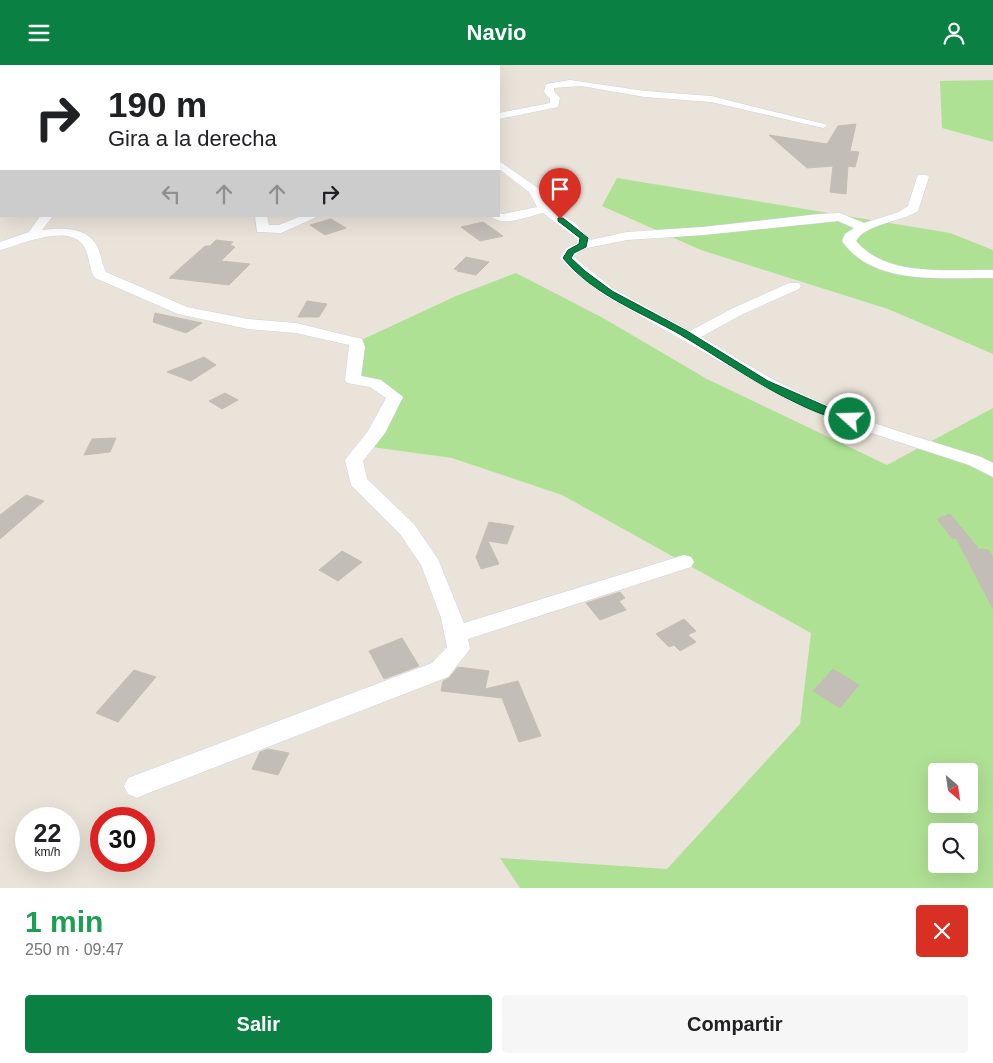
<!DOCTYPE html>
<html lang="es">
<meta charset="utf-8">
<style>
body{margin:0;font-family:Arial,sans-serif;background:#f6f6f6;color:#202124;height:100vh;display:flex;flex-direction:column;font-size:19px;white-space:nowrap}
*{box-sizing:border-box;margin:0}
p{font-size:16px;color:#757577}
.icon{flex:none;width:28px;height:28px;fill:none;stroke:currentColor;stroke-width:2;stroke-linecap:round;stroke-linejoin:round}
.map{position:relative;height:823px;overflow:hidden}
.panel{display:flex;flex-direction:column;background:#fff;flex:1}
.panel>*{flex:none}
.top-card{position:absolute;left:0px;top:0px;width:500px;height:152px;box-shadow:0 5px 20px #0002;background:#fff;color:#202124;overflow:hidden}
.needle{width:32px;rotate:151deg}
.fabs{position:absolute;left:928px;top:698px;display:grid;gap:10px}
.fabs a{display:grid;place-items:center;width:50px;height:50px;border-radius:5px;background:#fff;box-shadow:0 5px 20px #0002;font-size:25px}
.speed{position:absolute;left:15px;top:742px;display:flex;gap:10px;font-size:25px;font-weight:700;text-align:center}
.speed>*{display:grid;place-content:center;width:65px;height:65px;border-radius:50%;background:#fff;box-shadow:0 5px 20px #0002;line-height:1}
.speed small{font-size:12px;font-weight:400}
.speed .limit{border:8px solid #d22;background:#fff;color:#111}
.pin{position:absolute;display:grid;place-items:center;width:42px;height:42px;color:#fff;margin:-51px -21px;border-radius:50% 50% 50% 0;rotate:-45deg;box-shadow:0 0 5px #0007}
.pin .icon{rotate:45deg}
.me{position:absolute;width:55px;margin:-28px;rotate:290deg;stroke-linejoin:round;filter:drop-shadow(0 0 4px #0008)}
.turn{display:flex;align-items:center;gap:18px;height:105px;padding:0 25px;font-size:22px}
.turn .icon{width:65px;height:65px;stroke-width:2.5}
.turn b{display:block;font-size:35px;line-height:42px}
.lanes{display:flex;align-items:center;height:48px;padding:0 25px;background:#0003;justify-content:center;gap:25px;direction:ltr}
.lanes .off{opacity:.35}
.round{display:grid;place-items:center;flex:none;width:52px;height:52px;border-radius:5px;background:#f6f6f6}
.summary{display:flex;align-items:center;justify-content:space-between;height:85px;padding:0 25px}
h1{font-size:30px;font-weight:700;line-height:38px;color:#1e9e55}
.button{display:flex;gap:10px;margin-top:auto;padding:10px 25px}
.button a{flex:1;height:58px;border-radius:5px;background:#0b8043;color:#fff;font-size:20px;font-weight:700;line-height:58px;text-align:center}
.button a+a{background:#f6f6f6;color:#202124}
header{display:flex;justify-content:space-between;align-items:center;height:65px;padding:0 25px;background:#0b8043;color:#fff;font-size:22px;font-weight:700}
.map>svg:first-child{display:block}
</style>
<header><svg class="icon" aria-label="menu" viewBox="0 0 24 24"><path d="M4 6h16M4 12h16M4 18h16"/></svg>Navio<svg class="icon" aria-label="person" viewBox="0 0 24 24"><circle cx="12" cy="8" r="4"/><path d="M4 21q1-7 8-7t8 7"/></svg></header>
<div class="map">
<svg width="993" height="823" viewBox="0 0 993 823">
<rect width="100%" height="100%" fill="#eae3d9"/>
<path fill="#afe194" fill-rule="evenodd" d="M993,15V77L942,63L940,16Z
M617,113L950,168L993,185V289L888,244L701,185L602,141Z
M516,208L603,253L707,314L887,400L993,343V823H520L500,793L667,804L800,659L811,568L562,430L452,393L365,381L395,332L353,315L357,277L456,231ZM936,706H969V739H936ZM936,766H969V799H936Z"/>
<path fill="#c2bdb6" stroke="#c5bfb3" d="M856,59L850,86L859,87L855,102L848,101L846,129L830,127L833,101L807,103L769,70L827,79L838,61Z
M331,154L346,163L325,170L310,160Z
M483,157L503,171L480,176L461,162Z
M216,175L233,177L230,180L235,182L221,196L250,199L229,220L169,213L205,181H210Z
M466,192L489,197L476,210L457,206L459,205L454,204Z
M307,236L327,239L319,252H298Z
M155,248L202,258L186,268L153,257Z
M204,292L216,300L191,316L167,307Z
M225,328L238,335L222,344L209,336Z
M116,373L110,387L84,390L92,374Z
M26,430L44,436L0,474V450Z
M950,449L979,484L989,485L993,492V544L956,473L953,474L937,454Z
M489,457L514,461L507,479L488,476L499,499L481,504L476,492Z
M342,486L362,497L338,516L319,505Z
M620,527L625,533L619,536L626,545L600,555L586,538Z
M684,554L696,566L688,570L696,577L680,586L674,580L669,582L656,569Z
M402,573L419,601L384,614L369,586Z
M458,602L489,606L485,624L518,616L541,671L519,677L502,633L441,626L443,616L449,613Z
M833,604L859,620L840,643L813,626Z
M134,605L156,612L118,657L96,648Z
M268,684L289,688L278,710L252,704L260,687Z"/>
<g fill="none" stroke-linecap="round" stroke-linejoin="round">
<g stroke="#ced2e1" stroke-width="1">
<path id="minor" d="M391,0H408V1H392Z
M0,9H1V15H0Z
M570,15L645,26L711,31L828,60L823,63L711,37L645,32L581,21L554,23V26L560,33L558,42L499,54V48L550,38V34L544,27L546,19Z
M499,96L538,123L546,137L554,145L575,158L590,175L627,167L703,162L819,149L840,148L864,158L899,147L908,141L917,112L919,110H927L929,112L918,146C901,157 865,159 856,176C887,213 949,204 993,205V213C944,212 874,222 842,176L845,169L854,163L838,156L703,170L627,175L587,183L576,189L574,192L612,223L690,266L733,243L789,218H799L801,221L799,224L743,249L701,272C736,292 769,314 805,330C861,357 922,373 981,392L993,398V412L969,400L850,361L793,338L602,229L575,208L560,193L566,183L577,178V174L543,148C529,151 502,163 491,151H499V148L503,149L537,142L529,127L499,104Z
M0,115H1V121H0Z
M40,151H53L42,165C61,163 86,161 97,181C101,189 102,199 106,207L187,242L248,254L296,258L362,274L365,282L361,311L381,315L403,332L385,368L363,396L367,414L414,459L438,494L464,558L684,490L691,492L694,497L691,502L468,574L470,584L448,612L146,729L137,733L128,729L124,721L128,713L432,598L447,582L441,553L421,500L400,469L351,420L345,395L368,366L386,333L370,322L347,318L345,315L349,280L296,268L248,264L178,249L95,213C88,203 90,189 83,180C68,158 19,180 0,185V177L29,167Z
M255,151H267L269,160H279L301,151H319L281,168L257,167Z"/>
</g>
<use href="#minor" fill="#fff" fill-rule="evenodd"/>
</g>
<path fill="#0b8043" stroke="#07532c" d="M558,153H563L588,173L586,182L574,188L571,193L585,206L612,226L687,266L768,316L855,354L850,358C788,342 735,302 681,270C641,247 593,230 563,193L568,185L579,179L580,173L558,156Z"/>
</svg>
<div class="fabs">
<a><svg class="needle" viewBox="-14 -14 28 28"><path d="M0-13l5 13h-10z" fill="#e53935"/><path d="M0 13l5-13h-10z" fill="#757577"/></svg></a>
<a><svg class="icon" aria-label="search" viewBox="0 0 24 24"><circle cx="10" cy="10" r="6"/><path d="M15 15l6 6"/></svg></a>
</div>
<div class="speed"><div>22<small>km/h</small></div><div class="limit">30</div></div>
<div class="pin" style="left:560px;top:154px;background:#d93025"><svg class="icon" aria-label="arrive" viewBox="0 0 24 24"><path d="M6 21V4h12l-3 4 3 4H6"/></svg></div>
<svg class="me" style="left:850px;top:354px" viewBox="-20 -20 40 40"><circle r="17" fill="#0b8043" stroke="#fff" stroke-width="3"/><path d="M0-11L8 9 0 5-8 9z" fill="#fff"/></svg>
<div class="top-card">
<div class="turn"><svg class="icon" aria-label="right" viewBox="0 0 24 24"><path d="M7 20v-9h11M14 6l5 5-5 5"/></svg><div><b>190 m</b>Gira a la derecha</div></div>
<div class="lanes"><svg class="icon off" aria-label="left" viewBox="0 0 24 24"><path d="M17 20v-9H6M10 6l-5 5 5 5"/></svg><svg class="icon off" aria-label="ahead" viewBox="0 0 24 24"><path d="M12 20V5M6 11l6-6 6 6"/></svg><svg class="icon off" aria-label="ahead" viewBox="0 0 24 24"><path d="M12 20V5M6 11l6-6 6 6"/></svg><svg class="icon" aria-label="right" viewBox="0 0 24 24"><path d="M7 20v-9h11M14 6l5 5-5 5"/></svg></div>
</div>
</div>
<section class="panel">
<div class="summary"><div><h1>1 min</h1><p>250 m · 09:47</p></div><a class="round" style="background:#d93025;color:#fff"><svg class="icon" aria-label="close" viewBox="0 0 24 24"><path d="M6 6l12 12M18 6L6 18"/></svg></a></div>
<div class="button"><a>Salir</a><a>Compartir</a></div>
</section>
